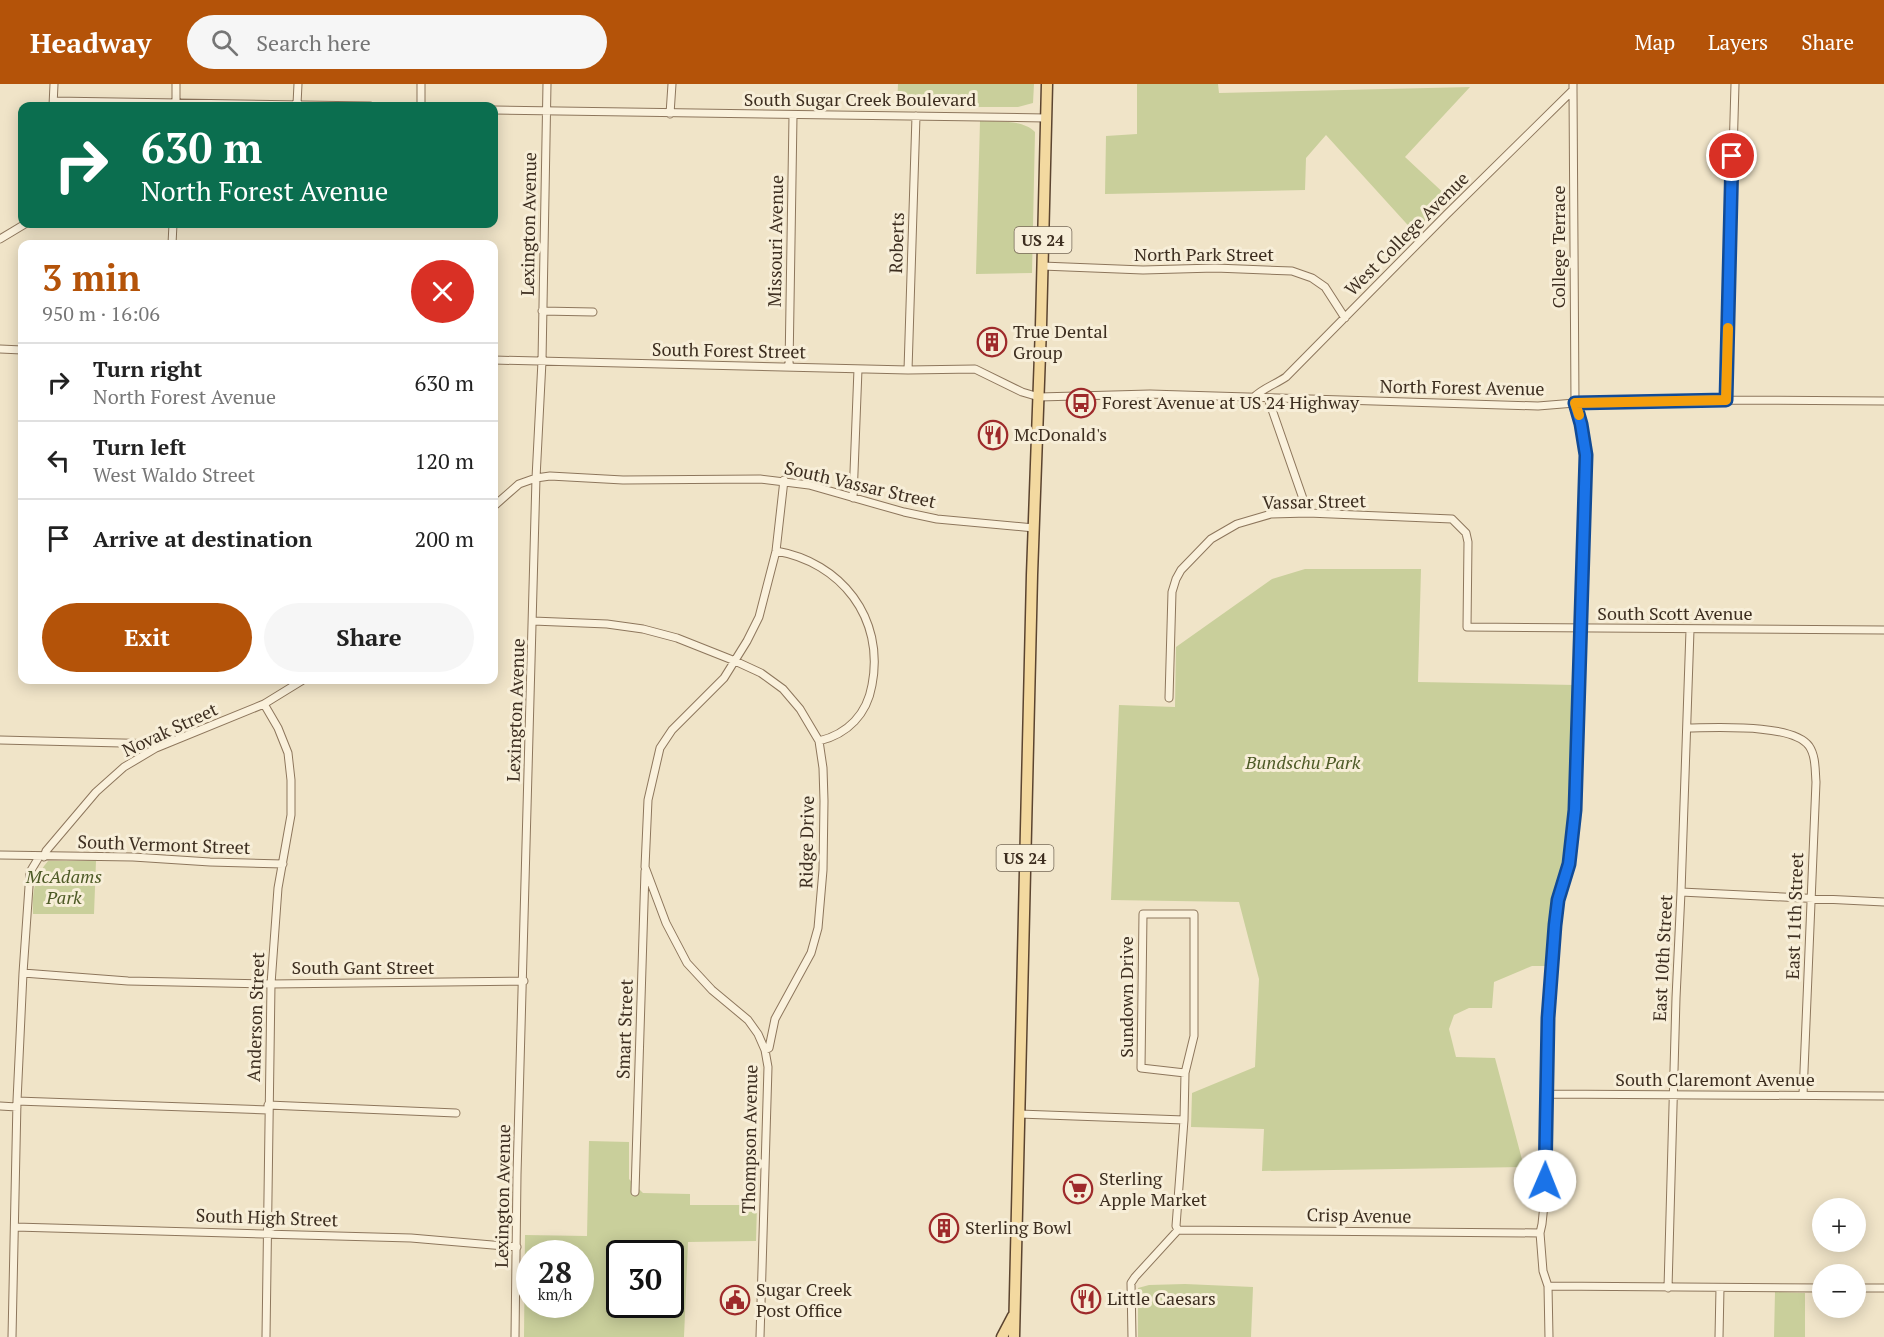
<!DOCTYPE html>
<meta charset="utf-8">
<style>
body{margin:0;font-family:"PT Serif",serif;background:#f6f6f6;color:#222;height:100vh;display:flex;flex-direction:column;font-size:22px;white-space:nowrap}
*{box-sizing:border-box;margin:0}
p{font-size:20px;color:#767676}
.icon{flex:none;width:33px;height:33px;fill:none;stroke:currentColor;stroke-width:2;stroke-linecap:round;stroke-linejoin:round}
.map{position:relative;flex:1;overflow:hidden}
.panel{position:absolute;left:18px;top:156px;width:480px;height:444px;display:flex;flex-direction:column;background:#fff;border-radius:12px;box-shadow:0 3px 15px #0003}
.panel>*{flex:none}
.banner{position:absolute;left:18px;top:18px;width:480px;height:126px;border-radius:12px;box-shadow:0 3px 15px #0003;background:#0b6e4f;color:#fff;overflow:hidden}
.tools{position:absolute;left:1812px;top:1114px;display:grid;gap:12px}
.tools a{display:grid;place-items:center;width:54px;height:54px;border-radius:50%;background:#fff;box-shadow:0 3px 15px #0003;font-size:30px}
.speed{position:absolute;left:516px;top:1156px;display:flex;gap:12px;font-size:30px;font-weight:700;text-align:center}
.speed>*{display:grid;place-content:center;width:78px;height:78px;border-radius:50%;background:#fff;box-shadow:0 3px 15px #0003;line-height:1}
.speed small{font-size:15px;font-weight:400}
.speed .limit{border:3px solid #111;border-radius:9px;background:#fff;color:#111}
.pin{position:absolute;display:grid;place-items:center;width:51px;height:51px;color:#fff;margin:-26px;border:3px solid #fff;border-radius:50%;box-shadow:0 2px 6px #0007}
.me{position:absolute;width:66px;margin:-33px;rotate:1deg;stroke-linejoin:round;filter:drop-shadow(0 0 4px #0008)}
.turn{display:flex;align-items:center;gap:21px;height:126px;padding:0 24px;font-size:27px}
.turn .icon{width:78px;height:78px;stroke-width:2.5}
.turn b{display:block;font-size:42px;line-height:51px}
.round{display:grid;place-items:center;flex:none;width:63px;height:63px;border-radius:32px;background:#f6f6f6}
.summary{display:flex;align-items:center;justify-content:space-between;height:102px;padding:0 24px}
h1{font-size:36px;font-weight:700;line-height:45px;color:#b45309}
.button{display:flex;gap:12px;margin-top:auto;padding:12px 24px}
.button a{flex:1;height:69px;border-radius:36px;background:#b45309;color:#fff;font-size:24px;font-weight:700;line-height:69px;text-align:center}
.button a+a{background:#f6f6f6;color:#222}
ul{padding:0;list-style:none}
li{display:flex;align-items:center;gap:18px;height:78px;padding:0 24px;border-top:2px solid #e0e0e0}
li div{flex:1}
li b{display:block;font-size:22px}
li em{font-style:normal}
header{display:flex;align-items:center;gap:36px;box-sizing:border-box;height:84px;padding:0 30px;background:#b45309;color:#fff}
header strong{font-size:28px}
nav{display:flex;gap:33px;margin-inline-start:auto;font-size:21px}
.search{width:420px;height:54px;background:#f6f6f6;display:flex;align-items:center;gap:15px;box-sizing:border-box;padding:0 21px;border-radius:33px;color:#767676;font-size:22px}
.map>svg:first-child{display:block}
</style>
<header>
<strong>Headway</strong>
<div class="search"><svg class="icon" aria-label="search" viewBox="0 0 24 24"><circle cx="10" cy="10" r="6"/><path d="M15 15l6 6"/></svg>Search here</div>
<nav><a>Map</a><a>Layers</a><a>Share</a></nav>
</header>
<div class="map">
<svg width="1884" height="1253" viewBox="0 0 1884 1253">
<rect width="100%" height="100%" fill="#f0e4c8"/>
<path fill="#c9cf9b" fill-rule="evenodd" d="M898,0H1034L1033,19L1018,23H897Z
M1137,0H1218L1219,9L1470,3L1405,73L1449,114L1415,149L1326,51L1306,74L1305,106L1105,110L1106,52L1137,50Z
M980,37C997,38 1023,35 1035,48L1032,189L976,190Z
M1305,485H1421L1418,598L1575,601L1572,719L1566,781L1553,823L1546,882H1532L1494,898L1492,924H1469L1454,931L1449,945L1456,973L1495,974L1524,1083L1262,1087L1264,1045L1191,1043L1192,1009L1255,983L1259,895L1239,818L1111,816L1119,621L1175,623L1176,563L1272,495Z
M48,777H96L94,830H33C32,809 34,793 48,777Z
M589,1057L629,1058V1095L643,1109L690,1110V1121H757L756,1157L688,1158L684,1253H524L525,1151L587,1152ZM530,1170H580V1221H530ZM620,1170H670V1221H620Z
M1185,1200L1253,1203L1251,1253H1138V1204L1149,1201Z
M1775,1208L1805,1209V1253H1774Z"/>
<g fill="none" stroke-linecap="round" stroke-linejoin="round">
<g stroke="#8d765c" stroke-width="9">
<path id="minor" d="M54,17L370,22
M297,20L298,0
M53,22L54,0
M176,22V0
M421,22V0
M494,26L1046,34
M670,30L672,0
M0,155L25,140
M172,160L173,140
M1042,182L1143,186L1215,184L1292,187L1312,194L1325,203L1345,234
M542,227L593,228
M0,265L22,266
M494,276L908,286L975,285L1022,308L1039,313L1150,310L1538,322L1575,319L1726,316L1884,317
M789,283L793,32
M908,286L916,32
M1253,314C1261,305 1276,300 1286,293L1447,130L1573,6V0
M1268,314L1308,429
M1726,316L1735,0
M853,414L858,285
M494,422L519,400L536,394L550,392L623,396L760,395L809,401L904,428L937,435L1034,444
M776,467C841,478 885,534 872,601C867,630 848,650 819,657
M533,537L607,540L643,545L677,554L735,577L761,589L783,605L800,625L819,657L823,684L824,717L823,786L818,844L811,869L775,935L769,964L765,966
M1169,614L1172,508L1176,495L1181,486L1211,455L1237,440L1271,430L1308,429L1452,435L1466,449L1468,458L1467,543L1884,546
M264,620L278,644L288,669L291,696V731L278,804L271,900L266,1253
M1687,644C1714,644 1792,639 1809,662C1816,672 1815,687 1816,698L1803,1011
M0,656L162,660
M0,771L133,773L210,778L283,780
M44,773L46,767L96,708L124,683L156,664L264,620L303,596
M1681,808L1884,818
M1143,830H1194V952L1185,989L1141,984Z
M23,889L128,897L271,900L524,897
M1546,1010L1884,1012
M17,1017L268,1026
M268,1021L456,1029
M0,1022L17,1023
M1019,1030L1184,1036
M635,1108L645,787
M15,1143L411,1154L517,1163
M1178,1146L1540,1149
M1548,1202L1822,1204
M1668,1204L1676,914L1681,808L1690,546
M1856,1204H1884
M12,1253L17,1017L23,889L30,788L39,773
M515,1253L517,1091L536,394L542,277L547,0
M760,1253L768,983L765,966L758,950L748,936L712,906L687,879L666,839L645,783L648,716L660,664L672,646L724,594L747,557L759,533L776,467L784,396
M1132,1253L1131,1199L1135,1193L1178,1146L1176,1142L1184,1036L1185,989
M1549,1253L1548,1202L1543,1187L1540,1149L1542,1140L1545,1111L1548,935L1555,841L1558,816L1569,780L1575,726L1586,371L1581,340L1575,319L1573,6
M1719,1253L1720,1204"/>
</g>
<g stroke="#5b4430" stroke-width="13">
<path id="primary" d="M1002,1253L1013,1232
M1014,1253L1032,491L1041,242L1047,0"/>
</g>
<use href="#minor" stroke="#faf1dc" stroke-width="7"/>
<use href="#primary" stroke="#f3d9a0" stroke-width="10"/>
</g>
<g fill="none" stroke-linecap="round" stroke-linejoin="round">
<g stroke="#114b97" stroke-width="15">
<path id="route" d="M1545,1097L1548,934L1555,841L1558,816L1569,780L1575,726L1586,371L1581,340L1575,319L1726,316L1732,72"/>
</g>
<use href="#route" stroke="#1a73e8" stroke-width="10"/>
<path stroke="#f59e0b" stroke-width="10" d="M1579,331L1575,319L1726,316L1728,244"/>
</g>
<defs>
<g id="building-ring" transform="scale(1.5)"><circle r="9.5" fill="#f7eed8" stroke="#9e2a2b" stroke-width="1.5"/><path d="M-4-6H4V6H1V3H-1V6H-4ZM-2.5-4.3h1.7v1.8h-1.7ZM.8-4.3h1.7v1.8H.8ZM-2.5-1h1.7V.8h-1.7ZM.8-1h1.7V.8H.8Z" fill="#9e2a2b"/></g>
<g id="bus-ring" transform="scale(1.5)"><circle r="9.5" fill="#f7eed8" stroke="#9e2a2b" stroke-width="1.5"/><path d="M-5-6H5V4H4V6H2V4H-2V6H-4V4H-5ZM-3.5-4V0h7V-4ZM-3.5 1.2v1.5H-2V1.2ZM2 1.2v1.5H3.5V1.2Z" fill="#9e2a2b"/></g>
<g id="restaurant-ring" transform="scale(1.5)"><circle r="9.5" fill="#f7eed8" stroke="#9e2a2b" stroke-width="1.5"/><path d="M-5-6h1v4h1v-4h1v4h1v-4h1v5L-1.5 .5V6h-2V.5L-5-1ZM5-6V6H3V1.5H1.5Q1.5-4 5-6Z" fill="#9e2a2b"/></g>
<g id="supermarket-ring" transform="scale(1.5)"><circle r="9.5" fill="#f7eed8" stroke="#9e2a2b" stroke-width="1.5"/><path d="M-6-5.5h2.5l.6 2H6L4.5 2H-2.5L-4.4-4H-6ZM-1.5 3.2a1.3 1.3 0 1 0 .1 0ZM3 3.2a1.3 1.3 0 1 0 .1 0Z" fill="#9e2a2b"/></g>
<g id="civic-ring" transform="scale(1.5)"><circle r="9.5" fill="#f7eed8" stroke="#9e2a2b" stroke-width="1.5"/><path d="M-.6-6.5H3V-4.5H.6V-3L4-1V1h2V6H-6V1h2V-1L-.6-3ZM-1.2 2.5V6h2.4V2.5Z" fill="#9e2a2b"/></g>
</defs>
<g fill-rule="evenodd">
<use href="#building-ring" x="992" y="258"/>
<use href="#bus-ring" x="1081" y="319"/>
<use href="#restaurant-ring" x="993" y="351"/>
<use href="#supermarket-ring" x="1078" y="1105"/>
<use href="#building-ring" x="944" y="1144"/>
<use href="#restaurant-ring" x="1086" y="1215"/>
<use href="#civic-ring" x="735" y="1216"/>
</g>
<g text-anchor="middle" stroke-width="6" stroke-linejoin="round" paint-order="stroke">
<g fill="#f7eed8" stroke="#756857" stroke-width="1.5">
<rect x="1014.5" y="143" width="57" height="26" rx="4.5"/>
<rect x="996.5" y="761" width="57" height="26" rx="4.5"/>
</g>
<g font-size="16" font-weight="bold" fill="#3d2e20">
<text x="1043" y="162">US 24</text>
<text x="1025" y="780">US 24</text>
</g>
<g font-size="18" fill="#3d2e20" stroke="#f7eed8">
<text x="860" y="22">South Sugar Creek Boulevard</text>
<text transform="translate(529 140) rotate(-89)" y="6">Lexington Avenue</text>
<text transform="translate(1407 150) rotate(-45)" y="6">West College Avenue</text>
<text transform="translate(776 157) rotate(-89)" y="6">Missouri Avenue</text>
<text transform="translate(897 159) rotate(-88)" y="6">Roberts</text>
<text transform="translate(1559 163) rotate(-90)" y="6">College Terrace</text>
<text x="1204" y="177">North Park Street</text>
<text transform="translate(729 267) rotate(1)" y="6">South Forest Street</text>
<text transform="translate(1462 304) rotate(1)" y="6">North Forest Avenue</text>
<text transform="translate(860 401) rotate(13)" y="6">South Vassar Street</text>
<text transform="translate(1314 418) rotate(-1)" y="6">Vassar Street</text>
<text x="1675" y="536">South Scott Avenue</text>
<text transform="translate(516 626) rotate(-88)" y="6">Lexington Avenue</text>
<text transform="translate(170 646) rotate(-25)" y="6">Novak Street</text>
<text transform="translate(807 758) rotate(-89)" y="6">Ridge Drive</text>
<text transform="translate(164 761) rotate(2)" y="6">South Vermont Street</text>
<text transform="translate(1795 832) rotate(-88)" y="6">East 11th Street</text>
<text transform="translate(1663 874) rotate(-87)" y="6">East 10th Street</text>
<text x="363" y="890">South Gant Street</text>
<text transform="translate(1127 913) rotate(-90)" y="6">Sundown Drive</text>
<text transform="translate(256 933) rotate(-88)" y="6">Anderson Street</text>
<text transform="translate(625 945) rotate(-88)" y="6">Smart Street</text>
<text x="1715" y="1002">South Claremont Avenue</text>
<text transform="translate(750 1055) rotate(-89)" y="6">Thompson Avenue</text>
<text transform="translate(503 1112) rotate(-89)" y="6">Lexington Avenue</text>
<text transform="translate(1359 1132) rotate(1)" y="6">Crisp Avenue</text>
<text transform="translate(267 1134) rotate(2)" y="6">South High Street</text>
</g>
<g font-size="18" fill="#3d2e20" stroke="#f7eed8" text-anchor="start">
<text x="1013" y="254">True Dental<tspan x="1013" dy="21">Group</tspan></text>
<text x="1102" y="325">Forest Avenue at US 24 Highway</text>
<text x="1014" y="357">McDonald's</text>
<text x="1099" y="1101">Sterling<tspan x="1099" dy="21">Apple Market</tspan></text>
<text x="965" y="1150">Sterling Bowl</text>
<text x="756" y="1212">Sugar Creek<tspan x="756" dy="21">Post Office</tspan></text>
<text x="1107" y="1221">Little Caesars</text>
</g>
<g font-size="18" font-style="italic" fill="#4d5a26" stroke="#f7eed8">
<text x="1303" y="685">Bundschu Park</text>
<text x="64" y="799">McAdams<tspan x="64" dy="21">Park</tspan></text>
</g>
</g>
</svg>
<div class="tools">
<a>+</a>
<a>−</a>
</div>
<div class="speed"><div>28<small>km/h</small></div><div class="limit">30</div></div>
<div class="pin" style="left:1732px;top:72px;background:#d93025"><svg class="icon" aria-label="arrive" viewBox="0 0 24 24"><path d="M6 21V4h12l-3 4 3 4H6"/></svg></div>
<svg class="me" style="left:1545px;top:1097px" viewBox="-20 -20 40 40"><circle r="19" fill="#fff"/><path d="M0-13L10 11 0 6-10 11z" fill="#1a73e8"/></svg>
<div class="banner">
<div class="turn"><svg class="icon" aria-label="right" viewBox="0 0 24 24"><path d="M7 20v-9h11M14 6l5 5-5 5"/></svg><div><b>630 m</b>North Forest Avenue</div></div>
</div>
<section class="panel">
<div class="summary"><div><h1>3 min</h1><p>950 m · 16:06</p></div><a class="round" style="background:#d93025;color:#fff"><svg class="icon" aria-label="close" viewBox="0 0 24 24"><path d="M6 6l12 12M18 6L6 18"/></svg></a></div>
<ul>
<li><svg class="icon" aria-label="right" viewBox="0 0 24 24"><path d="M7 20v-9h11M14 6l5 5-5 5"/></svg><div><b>Turn right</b><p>North Forest Avenue</p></div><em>630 m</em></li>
<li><svg class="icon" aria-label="left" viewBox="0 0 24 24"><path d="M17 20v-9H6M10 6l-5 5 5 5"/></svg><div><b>Turn left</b><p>West Waldo Street</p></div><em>120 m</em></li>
<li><svg class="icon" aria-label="arrive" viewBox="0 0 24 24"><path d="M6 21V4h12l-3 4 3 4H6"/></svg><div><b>Arrive at destination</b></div><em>200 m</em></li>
</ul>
<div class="button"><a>Exit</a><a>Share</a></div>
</section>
</div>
